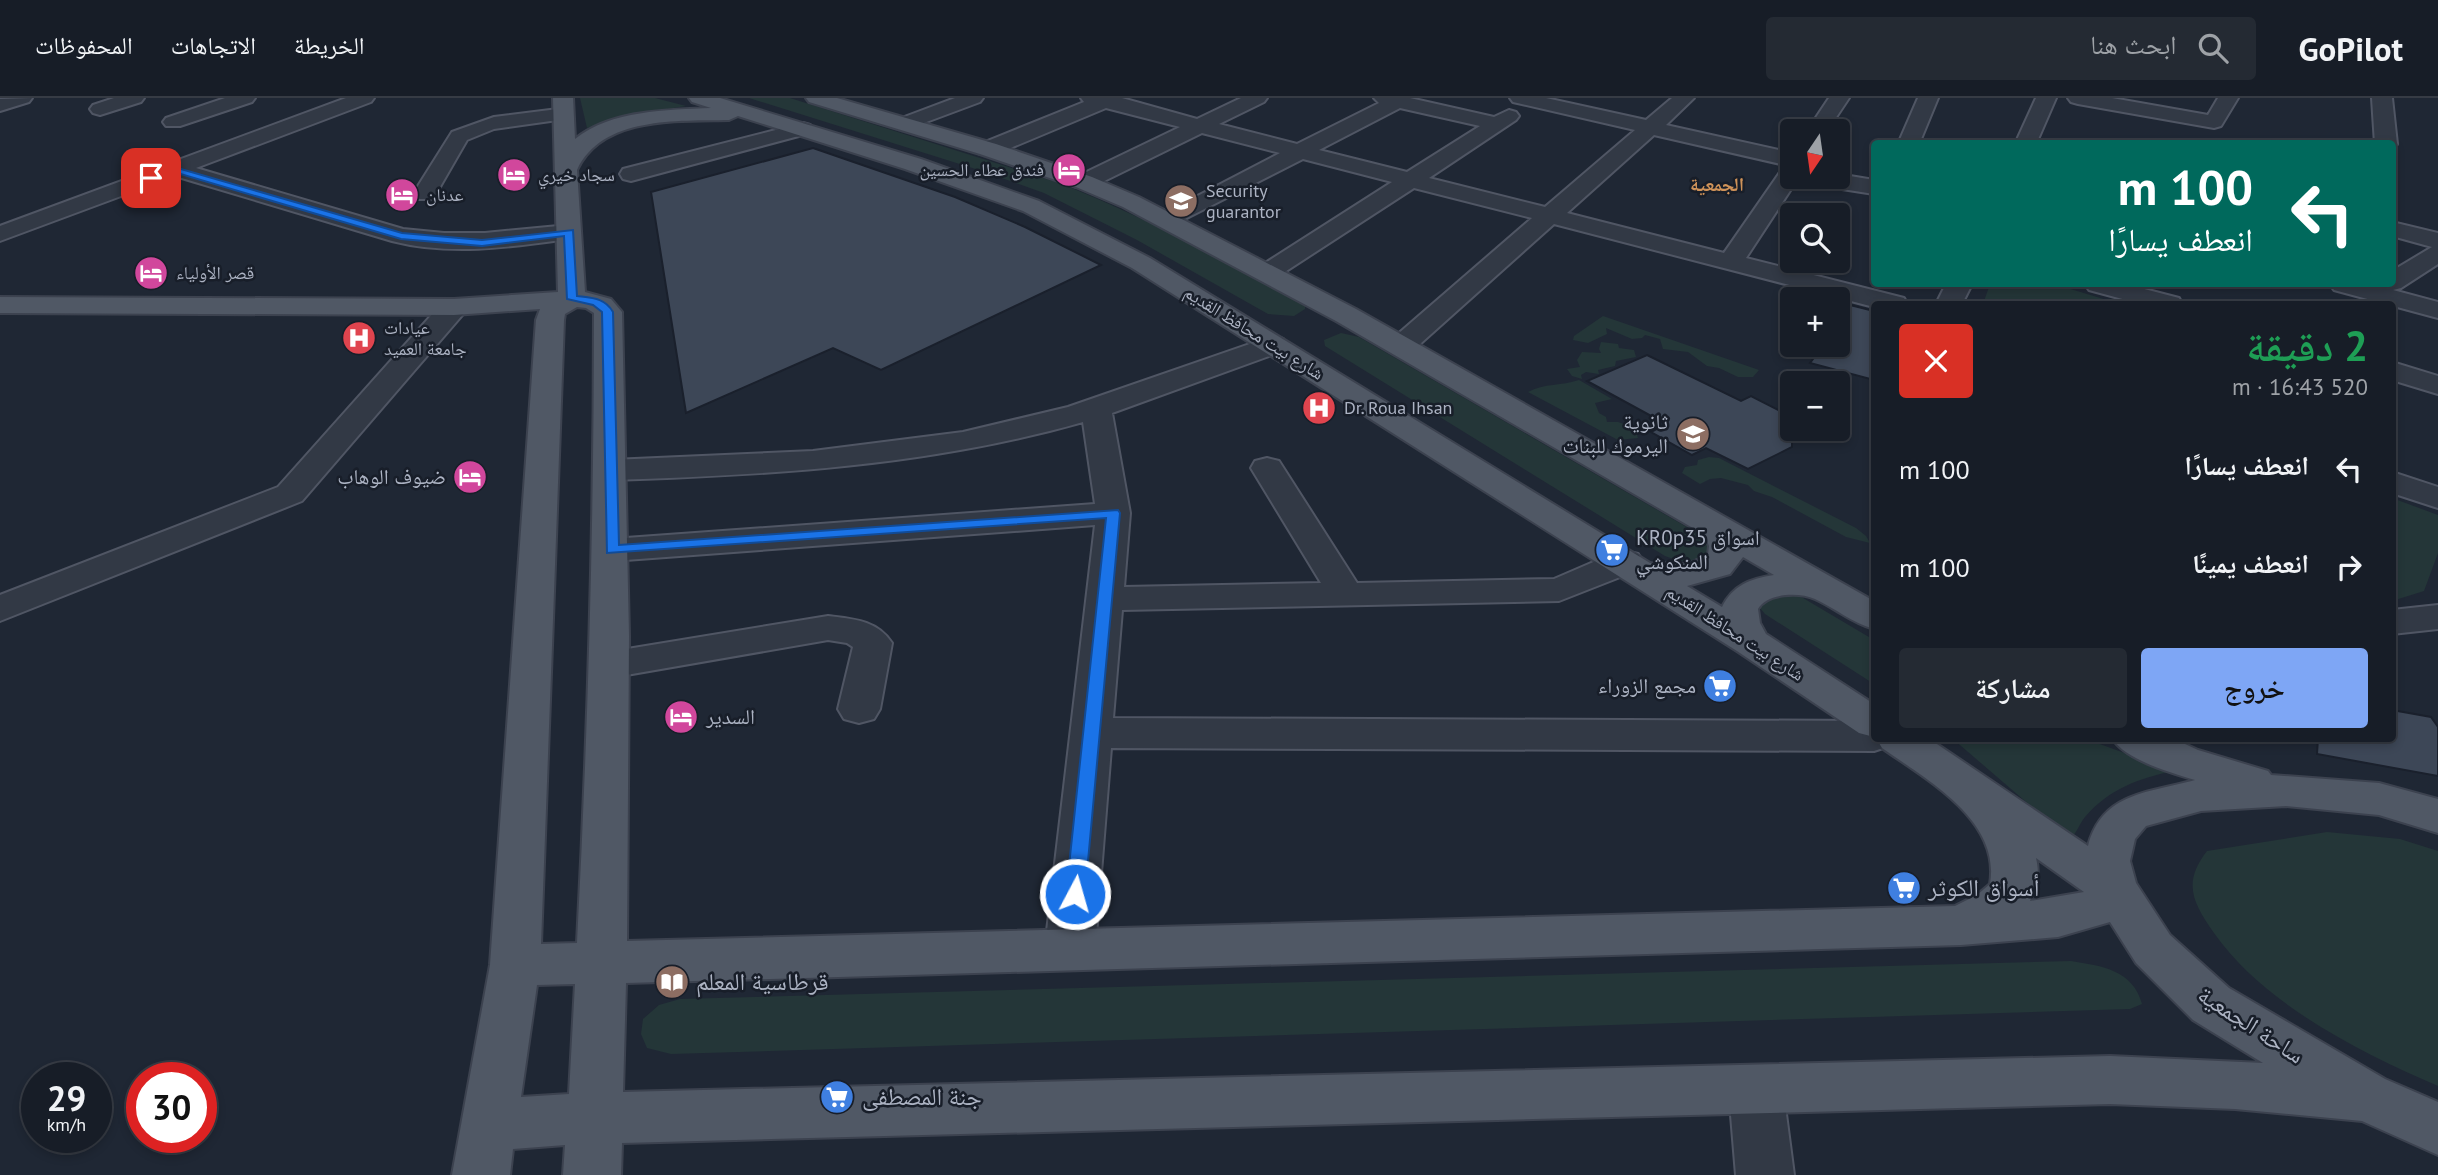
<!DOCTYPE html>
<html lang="ar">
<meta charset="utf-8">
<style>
body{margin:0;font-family:"PT Sans","Noto Naskh Arabic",sans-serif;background:#242a33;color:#f1f3f6;direction:rtl;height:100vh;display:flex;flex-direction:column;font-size:26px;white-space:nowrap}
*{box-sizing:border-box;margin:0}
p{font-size:23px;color:#9ea2a7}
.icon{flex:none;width:38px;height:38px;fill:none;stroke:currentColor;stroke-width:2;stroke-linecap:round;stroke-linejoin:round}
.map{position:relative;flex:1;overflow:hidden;direction:ltr}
.panel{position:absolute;left:1871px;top:203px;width:525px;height:441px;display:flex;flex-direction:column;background:#171d27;border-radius:7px;box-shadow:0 4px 10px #0003,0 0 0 2px #363b44;direction:rtl}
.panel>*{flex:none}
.guide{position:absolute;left:1871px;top:42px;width:525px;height:147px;border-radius:7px;box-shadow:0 4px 10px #0003,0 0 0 2px #363b44;direction:rtl;background:#00695c;color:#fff;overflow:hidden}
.needle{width:46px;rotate:193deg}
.tools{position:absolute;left:1780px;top:21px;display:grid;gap:14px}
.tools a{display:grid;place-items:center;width:70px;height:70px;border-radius:7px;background:#171d27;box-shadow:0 4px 10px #0003,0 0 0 2px #363b44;font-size:35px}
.speed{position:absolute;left:21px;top:964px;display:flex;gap:14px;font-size:35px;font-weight:700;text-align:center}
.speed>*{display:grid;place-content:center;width:91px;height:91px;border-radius:50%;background:#171d27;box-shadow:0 4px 10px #0003,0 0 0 2px #363b44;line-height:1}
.speed small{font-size:18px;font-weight:400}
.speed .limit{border:10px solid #d22;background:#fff;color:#111}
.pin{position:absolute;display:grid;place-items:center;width:60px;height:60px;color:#fff;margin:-30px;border-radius:14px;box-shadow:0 4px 10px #0006}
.me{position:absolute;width:77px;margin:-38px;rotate:6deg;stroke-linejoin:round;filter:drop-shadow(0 0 5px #0008)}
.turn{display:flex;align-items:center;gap:24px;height:147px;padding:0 28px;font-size:32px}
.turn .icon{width:91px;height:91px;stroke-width:2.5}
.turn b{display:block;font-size:49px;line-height:60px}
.round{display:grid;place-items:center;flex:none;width:74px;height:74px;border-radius:7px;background:#242a33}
.summary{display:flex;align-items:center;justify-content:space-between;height:119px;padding:0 28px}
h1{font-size:42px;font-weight:600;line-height:52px;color:#1e9e55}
.cta{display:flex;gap:14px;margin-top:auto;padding:14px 28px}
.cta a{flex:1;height:80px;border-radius:7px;background:#7ea6f5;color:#111;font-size:28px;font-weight:600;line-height:80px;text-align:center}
.cta a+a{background:#242a33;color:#f1f3f6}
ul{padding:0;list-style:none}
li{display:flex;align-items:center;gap:21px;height:98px;padding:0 28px}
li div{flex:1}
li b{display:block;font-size:26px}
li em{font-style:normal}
header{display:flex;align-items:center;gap:42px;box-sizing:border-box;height:98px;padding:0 35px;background:#171d27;border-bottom:2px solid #363b44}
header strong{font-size:33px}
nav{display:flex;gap:38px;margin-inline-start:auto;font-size:24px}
.search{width:490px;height:63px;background:#242a33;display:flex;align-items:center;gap:18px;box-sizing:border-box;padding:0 24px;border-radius:7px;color:#9ea2a7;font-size:26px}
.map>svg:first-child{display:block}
</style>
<header>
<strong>GoPilot</strong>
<div class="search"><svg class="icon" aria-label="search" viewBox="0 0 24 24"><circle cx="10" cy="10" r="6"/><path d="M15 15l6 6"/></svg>ابحث هنا</div>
<nav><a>الخريطة</a><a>الاتجاهات</a><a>المحفوظات</a></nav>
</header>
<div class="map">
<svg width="2438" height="1077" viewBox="0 0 2438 1077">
<rect width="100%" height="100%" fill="#1f2734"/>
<path fill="#243638" d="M580,0H655L686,8L625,18L587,30Z
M749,0H790L1056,84C1140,116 1218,160 1298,201L1305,208V211L1294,218L1268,216L1137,142L1044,95L982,73Z
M1990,186H2054L2120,206H1983Z
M1603,218L1759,272L1753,279H1738L1719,270L1707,268L1688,254L1663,251L1660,241L1645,237L1642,240L1632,241L1606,230L1607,236L1588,245L1573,242L1574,238Z
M1341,235L1359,239L1697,435L1710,446L1709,457C1696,467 1681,464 1665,458L1325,248L1324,242Z
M1601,244L1618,246L1619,250L1634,252L1636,259L1616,263L1615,268L1598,272L1599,276L1586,274L1581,277L1582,281L1572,278L1567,271L1580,269L1577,262L1582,254L1601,255L1599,251Z
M1579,282L1612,301L1595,305L1599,315L1606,319L1607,324H1618L1635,330L1638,340L1618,342L1528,294C1544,285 1562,288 1579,282Z
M1709,359L1719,360L1856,430L1866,438L1870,445L1846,439L1772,399L1754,393L1748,387L1721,380L1710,381L1700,386L1682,375L1685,369L1697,367L1698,362Z
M2392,400L2438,417V455L2424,493L2392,503Z
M1764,497H1798L1874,542V586L1765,516L1759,509Z
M1953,641H2086L2174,673C2139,680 2109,691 2085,719C2079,726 2077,736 2069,741Z
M2327,734L2400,741L2438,753V988C2359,954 2264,906 2214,835C2193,805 2182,785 2207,753Z
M2071,863C2102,868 2133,872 2142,906L2130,911L671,956L647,950L641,936L643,921L659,907L680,901Z"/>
<path fill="#3d4757" stroke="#1a202c" stroke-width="2" d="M813,50L955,99L1025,129L1101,167L881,272L833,250L686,315L651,94Z
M1838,204L1874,213V282L1810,265L1819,253L1795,247H1838Z
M1647,257L1741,303L1751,298L1792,319V349L1748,371L1706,350L1692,357L1651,334L1666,326L1587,283Z
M2392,612L2431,619L2438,629V678L2317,656L2318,640H2392Z"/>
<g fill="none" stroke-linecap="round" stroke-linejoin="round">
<g stroke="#505664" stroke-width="4">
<path id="minor" d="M32,0L29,4L0,13V1Z
M114,0H144L141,4L100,17L93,15L90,11L93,7Z
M225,0H255L252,4L180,28H166L163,24L166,20Z
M346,0H374L371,4L196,70L403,131L444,135H485L569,127L578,129L581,134L578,139L569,141C511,149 450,158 392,143L175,78L0,143V128Z
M955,0H983L980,4L913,29H899L896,25L899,21Z
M1081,0H1122L1197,21L1241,0H1267L1264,4L1219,26L1297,46L1379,5L1374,0H1410L1494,19L1509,12L1516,14L1519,18L1516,22L1429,80L1545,109L1635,32L1513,4L1510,0H1546L1646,22L1672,0H1694L1666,27L1792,55V79H1799L1746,160L1904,200L1907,206H1874V209L1554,126L1411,254L1401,257L1391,254L1387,248L1391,242L1532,120L1414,90L1277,179L1268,182L1259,179L1255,174L1259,169L1392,84L1303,61L1169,129L1161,127L1157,122L1161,117L1280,55L1202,35L1092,89H1076L1073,84L1076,79L1180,29L1106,10L996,56H980L977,51L980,46L1084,4ZM1400,10L1480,28L1407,74L1319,52ZM1654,37L1785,67L1724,155L1567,115Z
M1829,0H1849L1827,33H1807Z
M1918,0H1938L1919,46H1898Z
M2036,0H2056L2036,46H2015Z
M2068,0H2112L2208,17L2218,0H2238L2221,28L2214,30L2078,6L2071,4Z
M2372,0H2392L2397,46L2394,51L2392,46H2375Z
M558,11L565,13L568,17L565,21L494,31L467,42L433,101H417L413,96L452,34L494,19Z
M803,25L810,27L813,31L810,35L631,83L623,81L620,76L623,71Z
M1838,76L1874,82V96L1810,86L1802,84L1799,79H1838Z
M2392,124L2438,135V166L2401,190L2393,192L2438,204V220L2334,192L2330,186H2371L2382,188L2380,186H2392V173L2432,149L2392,138Z
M1946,186H1972L1962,206H1936Z
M2085,186H2125L2179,200L2182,206H2141L2089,192Z
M454,201L464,203L468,209L464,215L302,403L0,523V497L278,389L444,203Z
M1273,238L1283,241L1287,247L1283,253L1112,315L1130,415L1124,489L1321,485L1251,370L1255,363L1267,360L1279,363L1357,485L1554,481L1612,456L1625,453L1638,456L1643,464L1638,472L1559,503L1122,512L1113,620L1874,623V640H1894L1889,648L1874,653L1111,650L1095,850L1087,864L1070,870L1053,864L1045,850L1095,427L612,463L599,460L594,452L599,444L612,441L1095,406L1083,324C929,368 771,377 612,382L600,379L596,372L600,365L612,362L813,353L963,334L1068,309Z
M2392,264L2438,278V296L2392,282Z
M2392,374L2438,389V410L2392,395Z
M2438,507V531L2392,536V512Z
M828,518C853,521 877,522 892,545L880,611L874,621L859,625L844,621L838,611L853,549L847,545L828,542L609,580L595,576L589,567L595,558L609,554Z
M1756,968L1775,976L1783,993L1794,1077H1736L1729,993L1737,976Z"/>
</g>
<g stroke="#3c424f" stroke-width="4">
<path id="major" d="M553,0H573L575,41C611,12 667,12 711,10L692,4L689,0H720L921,61L1039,103L1150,160L1650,465L1688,466L1708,457L1709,448L1705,437L1336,223L1123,109L1076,89L980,56L809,4L806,0H837L996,46L1092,79L1139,99L1356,211L1874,503V531C1852,525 1835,510 1815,501C1799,494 1767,495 1758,511L1760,525L1766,536L1874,606V639L1859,635L1737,553L1132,170L1023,113L905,71L738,18L729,22C678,23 602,18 577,72L585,194L611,201L622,214L629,538L627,843L1955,808L1977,797L1990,786C2001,722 1927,682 1882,650L1876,640H1928L2088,748C2102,694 2149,695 2195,682C2172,675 2125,662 2112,640H2172L2198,652L2268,673L2271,677L2379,685L2438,701V735L2379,717L2286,708L2201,713L2146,728L2135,741L2130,763L2136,785L2170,837L2229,890L2385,981L2438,1004V1057L2362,1023L2235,1011L2110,1006L622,1045L621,1077H563L565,1047L513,1051L510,1077H452L490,867L536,222L540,211L454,217L0,215V199L454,201L558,194ZM577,209L586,210L594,215C594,425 588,635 577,845L541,846L564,222L565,216ZM1743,459L1774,477C1750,481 1733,487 1722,509L1687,488L1730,476ZM2036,760L2084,794L2030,803C2037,788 2040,777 2036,760ZM2110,824L2136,865L2193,922L2263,965L2110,958L623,994L626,885L1961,847L2058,839ZM575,886L569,996L521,999L537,887Z"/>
</g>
<use href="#minor" fill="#323945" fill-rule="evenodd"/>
<use href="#major" fill="#505865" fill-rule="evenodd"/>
</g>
<path fill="#1a73e8" stroke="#114b97" stroke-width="2" d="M174,69L402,135L482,142L573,132L577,198C593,200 605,200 613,214L619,447L1118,412L1120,415L1085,796L1082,802L1075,804L1068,802L1066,796L1106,420L607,455L602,214L593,207L567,201L564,138L482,148L401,141L174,74L151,83L147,80Z"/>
<defs>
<g id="hotel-disc" transform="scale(1.75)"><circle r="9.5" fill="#d1479c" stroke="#181e29"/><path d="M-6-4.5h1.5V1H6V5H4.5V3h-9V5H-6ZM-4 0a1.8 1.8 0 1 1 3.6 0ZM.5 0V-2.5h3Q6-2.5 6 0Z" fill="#fff"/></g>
<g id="school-disc" transform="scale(1.75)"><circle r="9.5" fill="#8d6e63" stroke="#181e29"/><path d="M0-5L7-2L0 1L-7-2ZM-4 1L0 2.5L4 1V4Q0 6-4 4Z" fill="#fff"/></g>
<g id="hospital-disc" transform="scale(1.75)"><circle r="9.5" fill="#e0444e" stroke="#181e29"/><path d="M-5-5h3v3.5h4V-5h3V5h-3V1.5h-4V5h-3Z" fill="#fff"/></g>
<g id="supermarket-disc" transform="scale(1.75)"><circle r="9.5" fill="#3f7fe0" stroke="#181e29"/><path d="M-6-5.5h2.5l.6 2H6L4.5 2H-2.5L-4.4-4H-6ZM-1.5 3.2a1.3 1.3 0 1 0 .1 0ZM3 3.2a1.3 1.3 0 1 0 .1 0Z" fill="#fff"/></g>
<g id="library-disc" transform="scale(1.75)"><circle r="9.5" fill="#8d6e63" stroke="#181e29"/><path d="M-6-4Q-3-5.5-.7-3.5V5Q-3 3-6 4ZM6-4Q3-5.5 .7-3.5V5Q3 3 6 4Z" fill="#fff"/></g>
</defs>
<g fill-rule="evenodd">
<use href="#hotel-disc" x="1069" y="72"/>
<use href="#hotel-disc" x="514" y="77"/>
<use href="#hotel-disc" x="402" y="97"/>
<use href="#school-disc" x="1181" y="103"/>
<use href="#hotel-disc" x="151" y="175"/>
<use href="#hospital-disc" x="359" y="240"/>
<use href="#hospital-disc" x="1319" y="310"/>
<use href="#school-disc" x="1693" y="336"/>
<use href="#hotel-disc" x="470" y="379"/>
<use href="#supermarket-disc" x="1612" y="452"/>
<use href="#supermarket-disc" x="1720" y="588"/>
<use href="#hotel-disc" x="681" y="619"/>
<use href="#supermarket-disc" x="1904" y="790"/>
<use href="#library-disc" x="672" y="884"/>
<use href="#supermarket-disc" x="837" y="999"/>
</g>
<g text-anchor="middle" stroke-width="5" stroke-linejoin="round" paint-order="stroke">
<g font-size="18" fill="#acb3c3" stroke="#181e29" text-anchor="start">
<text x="1044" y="78" text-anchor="end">فندق عطاء الحسين</text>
<text x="538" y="83">سجاد خيري</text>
<text x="1206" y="99">Security<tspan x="1206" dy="21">guarantor</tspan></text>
<text x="426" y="103">عدنان</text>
<text x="176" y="181">قصر الأولياء</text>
<text x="384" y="236">عيادات<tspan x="384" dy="21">جامعة العميد</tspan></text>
<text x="1344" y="316">Dr. Roua Ihsan</text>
</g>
<g font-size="18" fill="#acb3c3" stroke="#181e29">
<text transform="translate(1254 235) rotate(32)" y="6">شارع بيت محافظ القديم</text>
<text transform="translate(1735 535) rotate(33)" y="6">شارع بيت محافظ القديم</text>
</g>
<g font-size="19" font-weight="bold" fill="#d09359" stroke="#181e29">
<text x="1717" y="93">الجمعية</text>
</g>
<g font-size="21" fill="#acb3c3" stroke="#181e29" text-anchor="end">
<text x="1668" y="331">ثانوية<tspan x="1668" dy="24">اليرموك للبنات</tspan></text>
<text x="446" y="386">ضيوف الوهاب</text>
<text x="1636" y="447" text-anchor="start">KR0p35 اسواق<tspan x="1636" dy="24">المنكوشي</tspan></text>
<text x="1696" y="595">مجمع الزوراء</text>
<text x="706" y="626" text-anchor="start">السدير</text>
</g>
<g font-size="24" fill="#acb3c3" stroke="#181e29" text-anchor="start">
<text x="1928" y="798">أسواق الكوثر</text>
<text x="696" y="892">قرطاسية المعلم</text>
<text x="862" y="1007">جنة المصطفى</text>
</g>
<g font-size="24" fill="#acb3c3" stroke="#181e29">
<text transform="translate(2251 927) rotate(33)" y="8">ساحة الجمعية</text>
</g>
</g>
</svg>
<div class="tools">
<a><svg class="needle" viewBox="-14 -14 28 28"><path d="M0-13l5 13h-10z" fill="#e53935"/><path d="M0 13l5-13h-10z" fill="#9ea2a7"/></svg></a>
<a><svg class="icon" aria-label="search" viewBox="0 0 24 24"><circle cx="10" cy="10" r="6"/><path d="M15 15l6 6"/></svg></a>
<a>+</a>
<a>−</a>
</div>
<div class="speed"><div>29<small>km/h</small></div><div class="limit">30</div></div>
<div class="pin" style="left:151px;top:80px;background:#d93025"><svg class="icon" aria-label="arrive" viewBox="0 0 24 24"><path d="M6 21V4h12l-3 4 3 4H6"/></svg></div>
<svg class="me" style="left:1075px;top:796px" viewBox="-20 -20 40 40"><circle r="17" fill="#1a73e8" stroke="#fff" stroke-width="3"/><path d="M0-11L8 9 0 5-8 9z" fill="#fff"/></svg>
<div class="guide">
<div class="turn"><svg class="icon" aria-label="left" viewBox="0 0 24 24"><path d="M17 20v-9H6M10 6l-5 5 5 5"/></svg><div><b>100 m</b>انعطف يسارًا</div></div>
</div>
<section class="panel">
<div class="summary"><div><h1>2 دقيقة</h1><p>520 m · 16:43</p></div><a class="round" style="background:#d93025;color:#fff"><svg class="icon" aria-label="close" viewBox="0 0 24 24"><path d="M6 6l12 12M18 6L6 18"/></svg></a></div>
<ul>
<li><svg class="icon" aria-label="left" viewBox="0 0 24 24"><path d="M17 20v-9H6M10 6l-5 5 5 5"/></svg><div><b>انعطف يسارًا</b></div><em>100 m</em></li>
<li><svg class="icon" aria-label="right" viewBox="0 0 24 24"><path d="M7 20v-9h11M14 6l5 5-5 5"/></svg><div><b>انعطف يمينًا</b></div><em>100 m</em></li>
</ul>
<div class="cta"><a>خروج</a><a>مشاركة</a></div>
</section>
</div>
